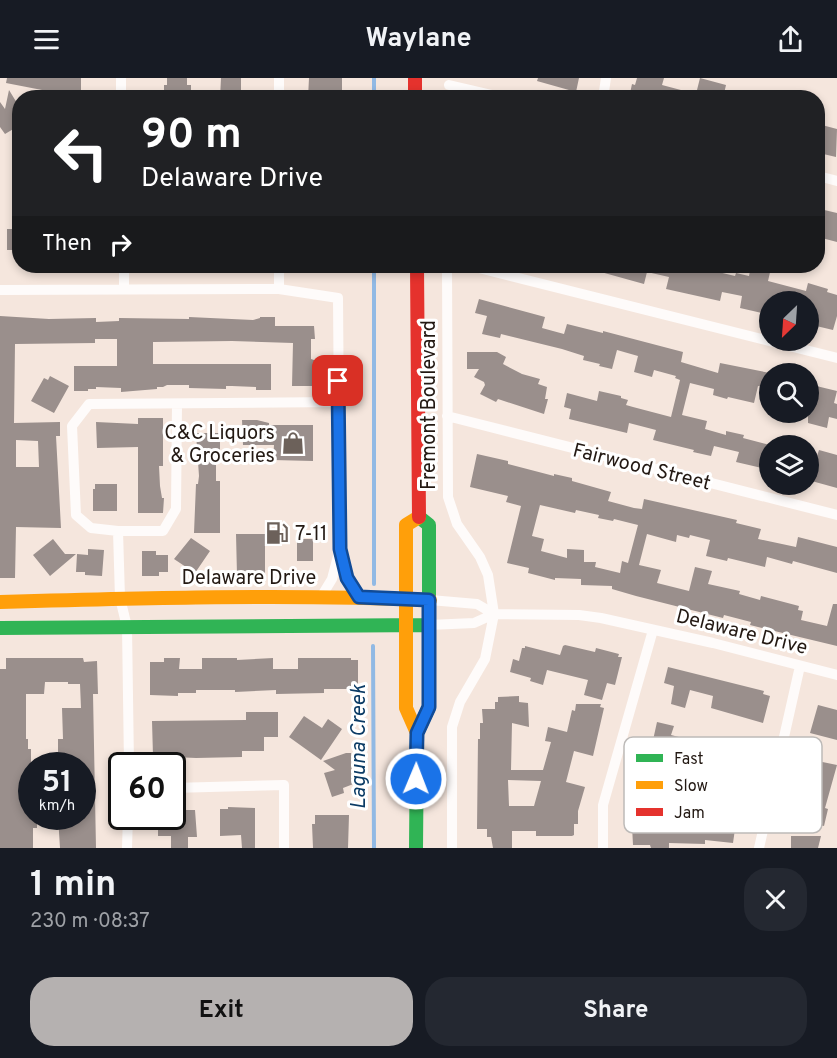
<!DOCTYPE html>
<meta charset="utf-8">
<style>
body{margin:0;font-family:Overpass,sans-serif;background:#242831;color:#f1f3f6;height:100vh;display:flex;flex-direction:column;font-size:22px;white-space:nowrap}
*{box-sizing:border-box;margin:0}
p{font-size:20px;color:#9ea1a6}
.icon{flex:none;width:33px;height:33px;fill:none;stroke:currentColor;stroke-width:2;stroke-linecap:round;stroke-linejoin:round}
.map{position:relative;height:770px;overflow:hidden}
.panel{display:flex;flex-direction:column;background:#171b24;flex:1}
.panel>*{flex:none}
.guide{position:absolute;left:12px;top:12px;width:813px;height:183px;border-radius:24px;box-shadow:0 3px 9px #0003;background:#202124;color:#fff;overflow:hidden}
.needle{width:39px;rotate:205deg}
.fabs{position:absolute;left:759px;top:213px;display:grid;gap:12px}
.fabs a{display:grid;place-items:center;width:60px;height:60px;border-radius:50%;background:#171b24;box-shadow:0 3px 9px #0003;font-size:30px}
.speed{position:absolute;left:18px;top:674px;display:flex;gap:12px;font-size:30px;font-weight:700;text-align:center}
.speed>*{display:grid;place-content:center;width:78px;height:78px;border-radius:50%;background:#171b24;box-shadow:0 3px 9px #0003;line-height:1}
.speed small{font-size:15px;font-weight:400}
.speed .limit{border:3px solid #111;border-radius:9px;background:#fff;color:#111}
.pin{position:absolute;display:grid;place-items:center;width:51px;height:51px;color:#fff;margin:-26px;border-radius:12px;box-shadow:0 3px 9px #0006}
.me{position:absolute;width:66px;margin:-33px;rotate:1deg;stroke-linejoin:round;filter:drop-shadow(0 0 4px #0008)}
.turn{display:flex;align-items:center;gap:21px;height:126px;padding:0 30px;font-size:27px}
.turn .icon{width:78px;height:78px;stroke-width:2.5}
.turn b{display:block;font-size:42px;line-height:51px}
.then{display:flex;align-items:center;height:57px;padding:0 30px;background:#0003;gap:12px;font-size:22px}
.round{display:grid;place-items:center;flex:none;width:63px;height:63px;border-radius:24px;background:#242831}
.overview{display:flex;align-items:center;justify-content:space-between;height:102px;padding:0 30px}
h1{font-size:36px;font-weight:700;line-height:45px}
.action{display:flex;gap:12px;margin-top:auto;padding:12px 30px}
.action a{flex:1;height:69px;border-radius:24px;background:#b5b1b0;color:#111;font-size:24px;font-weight:700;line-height:69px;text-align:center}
.action a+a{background:#242831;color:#f1f3f6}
header{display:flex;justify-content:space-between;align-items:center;height:78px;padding:0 30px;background:#171b24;font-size:27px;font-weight:700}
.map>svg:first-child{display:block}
</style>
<header><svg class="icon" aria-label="menu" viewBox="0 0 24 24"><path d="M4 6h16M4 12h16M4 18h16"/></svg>Waylane<svg class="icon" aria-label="share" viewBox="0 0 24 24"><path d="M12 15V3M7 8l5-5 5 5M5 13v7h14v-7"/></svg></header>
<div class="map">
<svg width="837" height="770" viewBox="0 0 837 770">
<rect width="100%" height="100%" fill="#f5e6dd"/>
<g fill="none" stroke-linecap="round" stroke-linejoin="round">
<path stroke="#91b9e4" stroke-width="4" d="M374,0V20
M374,506V188
M373,568L374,770"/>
</g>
<path fill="#9a8f8c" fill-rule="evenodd" d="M7,0H81V20H40L42,12L6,5Z
M167,0H187V7H191V20H164V7H167Z
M221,0H241V20H220Z
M309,0H342V20H308Z
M538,0H579L576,14L537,3Z
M637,0H664L662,7L696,16L700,0L726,7L723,20H629L632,6L635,7Z
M9,12L20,30V47L5,56L0,49V24L5,31Z
M818,46L837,51L836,79L819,75L822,63L818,62Z
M820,131L837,135V164L818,159V141Z
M7,151H20V172H7Z
M591,188H690L689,190L710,195V192L735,198L736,195L749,198L751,188H759L771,190L768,203L806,213L808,205L828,211L827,214L837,217V238L833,252L808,246V224H770V237L740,230L742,218L722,214L720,223L666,211L669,199L647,194L644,206L590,191Z
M479,221L545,239L542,250L564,256L567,246L603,255V253L683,274L681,284L718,295L720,285L770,295V310L758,308L754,325L728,319L727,321L713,317L714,311L690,305L682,337L707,343L705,351L726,357V353L744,357L743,360L770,367V392L736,384L739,374L714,368L711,378L693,374L694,372L653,362L656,352L629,345L627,355L569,341L571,331L564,329L567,315L597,323L599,313L621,318V320L628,322L626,327L633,329L671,339L680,302L675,300L676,298L654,292L652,299L634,294L638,278L617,272L612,291L599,288L600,286L583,282L584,278L562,271L501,256L500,260L482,256L487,238L475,235Z
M0,238L49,241L96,240V244L119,243V240L189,241V239L253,242L260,240V239H275V248H314L315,261H311V281L314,282V287H316L317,308H292L293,265L232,263L153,264V286H271V312H256V309L232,308H226V311L189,310V307H167L163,309H157V311L121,314V310L96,309V311H88V313H74V288H117V261H95V265L15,266L14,345L60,344V358H56L61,450L16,449L15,500H0ZM16,362L38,363L39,389H16Z
M467,274H497L506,279L503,286L522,296L540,301L538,306L547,309L545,321H548L544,336L498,321L496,324L480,316L485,307L484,304L474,299L479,291H467Z
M50,298L69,308L54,335L31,323L44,300L48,302Z
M808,306L837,313L834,325L837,326V341L829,339L827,350L808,345Z
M138,340H163V388H159L160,408L162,420H164L163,435H138V369L97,370L96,344L138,346Z
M242,342H257L269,345V347H313V383L273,382L274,367H243Z
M196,355H220V382H216V403H220V455H194L196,406H198L199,398Z
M819,372L837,377V410L808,402V376L817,378Z
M477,376L508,383V386L554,398V396L572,400V403L611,414L608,423L634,430L642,431L644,421L737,442L736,445L761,451L758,461L796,469L798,459L837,469V495L793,483L792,486L767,479L765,489L728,480L727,483L706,478L710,462L690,457L689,460L677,457L676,464L647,456L639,487L661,492L657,505L689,513L695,489L712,493L708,506L740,513L739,516L760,522L761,518L799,528L798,532L803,533L801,542L827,548L833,526H837V568L750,547L751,544L724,537L723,540L636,518L612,511V508L581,507V501L555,500V502L528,495L529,490L507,485L521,428L506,424L508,418L470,409ZM540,427L575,435L576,432L599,437L598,440L613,443L614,441L638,447L628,485L622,483L620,495L595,489L596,484H584V472L567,471V480L541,473L544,461L532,458Z
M95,406H117V433H93V411H95Z
M236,456H265V497H237Z
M191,460L210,473L195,495L174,481Z
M53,461L65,476H76L50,498L33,477Z
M297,461H313V483H297Z
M88,471L104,472L102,498L85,497V494H76L77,476L88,477Z
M142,473H156V477H168V494H159V498H142Z
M565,567L595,574L596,570L619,576L618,579H622L615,607L607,605L602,622L584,617L588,602L547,592L543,607L530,603L531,600L510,594L513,581L519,583L522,570H525V568L560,577L563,568Z
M6,580H83L84,584L97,583L98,616H93L96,770H60L58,738H82V687H70V678L58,677V661H63L62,630H81L80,606H68V604H45L44,616H26V661H28V671H31V703H28V739H37V750H33V770H0V591H6Z
M164,580H180L179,591H202V580H237V582L273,580V591H298V580H351V582H358V611H324V615L276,616V612L235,614V612H196V615H178V618L150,617V584H164Z
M668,589L764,613L763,616L770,618L763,645L711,630L713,618L690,612L685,630L671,626L674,608L664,605Z
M519,618V624L528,625L529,649L512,645L511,692H543L551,664L545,663L548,649L567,654L572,632L575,633L576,626H601L600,629L604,630L593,678L574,673L566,704L585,709L578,733V746H574V757L572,758H536V753H512V770H493L491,759H487V751H477L478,661H480V645H483L482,631H495V624H498V619ZM508,702L541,703L534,728H509Z
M818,627L837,632V662L810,655Z
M246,634H278V659H264V673H242V679L196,680L153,678L152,643L246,642Z
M304,638L322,650L328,641L342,651L321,682L289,659Z
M657,644L674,648L671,657L683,660L665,731L662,753L691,754L694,739L718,742L724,712L712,709L723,671L735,674L737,664L758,670L754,683L751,682L746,694L740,720L737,719L733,744H736L733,765L705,762V766L669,765V770H651L650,767H633L632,748L638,721H640Z
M346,675H351L356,688L352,690L356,705L343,710L344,715L332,719L324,695L335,692L323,683Z
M803,680L837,687L825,730L828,731L824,748L792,740L802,698L799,697Z
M228,729L255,730V770H242L241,757L220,758V731H228Z
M172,732H195L197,759H188V770H171V758H158V738H172Z
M315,737H349L348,770H313L312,746H315Z
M791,758H821L818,770H791Z"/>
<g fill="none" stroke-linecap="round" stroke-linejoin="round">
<path stroke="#fefbfa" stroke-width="10" d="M121,0V20
M449,7L505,20
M279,20V0
M603,20L606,0
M818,98L837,103
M124,188V211
M447,188L448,419L457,446L480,479L488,497L494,536L485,581L460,624L452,649V770
M471,188L837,280
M279,211V188
M0,212L279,211L338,220L340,471L347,500L359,519
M177,326L176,431L163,453H118L91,450L76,437L72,348L89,326L338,324
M447,338L837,437
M118,453L120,520L127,549L129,687
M321,519L332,501L339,474
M430,522L477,526L494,536
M429,547L474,545L494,536L579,537L601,540L713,565L837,597
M172,710L284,707V770
M127,770L128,738
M603,770V727L653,552
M759,770L800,588"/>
<path stroke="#30b455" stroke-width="14" d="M0,550L429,547
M416,770L417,655L429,629V447L419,439"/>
<path stroke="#ff9f0a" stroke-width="14" d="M0,524C143,520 287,516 430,522
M417,655L406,630V447L419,439"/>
<path stroke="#e5322d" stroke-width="14" d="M415,0V20
M417,188L419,439"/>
</g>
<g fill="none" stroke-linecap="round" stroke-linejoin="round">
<g stroke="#114b97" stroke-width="15">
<path id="route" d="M338,303L340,471L347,500L359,519L429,522V629L417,655L416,701"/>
</g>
<use href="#route" stroke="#1a73e8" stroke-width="10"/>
</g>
<defs>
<g id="shop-bare" transform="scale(1.8)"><path d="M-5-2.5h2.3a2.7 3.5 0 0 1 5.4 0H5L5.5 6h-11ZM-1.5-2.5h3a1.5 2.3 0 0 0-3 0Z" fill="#6c615a" stroke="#fff" stroke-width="2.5" paint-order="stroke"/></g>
<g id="fuel-bare" transform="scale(1.8)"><path d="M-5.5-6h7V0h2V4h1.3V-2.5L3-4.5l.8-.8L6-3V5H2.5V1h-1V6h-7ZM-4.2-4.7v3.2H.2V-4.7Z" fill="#6c615a" stroke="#fff" stroke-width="2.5" paint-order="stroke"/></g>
</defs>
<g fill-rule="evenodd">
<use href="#shop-bare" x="293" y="365"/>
<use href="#fuel-bare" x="277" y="455"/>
</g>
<g text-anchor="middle" stroke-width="6" stroke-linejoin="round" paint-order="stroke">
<g font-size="20" fill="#231913" stroke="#fff">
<text transform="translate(428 327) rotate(-90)" y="7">Fremont Boulevard</text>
<text transform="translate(642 388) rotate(14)" y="7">Fairwood Street</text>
<text x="249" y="506">Delaware Drive</text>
<text transform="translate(742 553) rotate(14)" y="7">Delaware Drive</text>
</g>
<g font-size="20" fill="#231913" stroke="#fff" text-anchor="end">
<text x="275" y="361">C&amp;C Liquors<tspan x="275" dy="23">&amp; Groceries</tspan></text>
<text x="295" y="462" text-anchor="start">7-11</text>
</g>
<g font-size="21" font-style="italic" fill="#0b3b65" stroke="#fff">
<text transform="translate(358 669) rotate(-90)" y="7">Laguna Creek</text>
</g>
</g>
<rect x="624" y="659" width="198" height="96" rx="9" fill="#fff" stroke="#bdbab8" stroke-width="1.5"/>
<rect x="636" y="676" width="27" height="8" fill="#30b455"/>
<rect x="636" y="703" width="27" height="8" fill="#ff9f0a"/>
<rect x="636" y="730" width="27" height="8" fill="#e5322d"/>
<g font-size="16" fill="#231913">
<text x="674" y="686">Fast</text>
<text x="674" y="713">Slow</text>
<text x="674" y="740">Jam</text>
</g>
</svg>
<div class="fabs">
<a><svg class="needle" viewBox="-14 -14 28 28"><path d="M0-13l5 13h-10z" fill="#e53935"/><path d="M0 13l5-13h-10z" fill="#9ea1a6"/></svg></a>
<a><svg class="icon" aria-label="search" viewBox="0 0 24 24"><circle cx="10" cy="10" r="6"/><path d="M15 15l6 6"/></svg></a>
<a><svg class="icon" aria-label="layers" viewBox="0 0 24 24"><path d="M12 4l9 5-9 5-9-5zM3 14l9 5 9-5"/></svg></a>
</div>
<div class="speed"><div>51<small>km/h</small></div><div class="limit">60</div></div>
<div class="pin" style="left:338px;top:303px;background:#d93025"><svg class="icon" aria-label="arrive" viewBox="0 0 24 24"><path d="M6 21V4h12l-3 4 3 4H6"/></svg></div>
<svg class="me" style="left:416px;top:701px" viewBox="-20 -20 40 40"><circle r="17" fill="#1a73e8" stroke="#fff" stroke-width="3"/><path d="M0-11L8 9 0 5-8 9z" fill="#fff"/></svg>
<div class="guide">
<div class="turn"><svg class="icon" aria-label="left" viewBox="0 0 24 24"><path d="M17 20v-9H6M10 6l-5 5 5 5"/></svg><div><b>90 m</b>Delaware Drive</div></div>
<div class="then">Then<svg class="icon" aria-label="right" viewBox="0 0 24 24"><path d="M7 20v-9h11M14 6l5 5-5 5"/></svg></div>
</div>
</div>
<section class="panel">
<div class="overview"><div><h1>1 min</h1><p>230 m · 08:37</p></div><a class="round"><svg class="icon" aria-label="close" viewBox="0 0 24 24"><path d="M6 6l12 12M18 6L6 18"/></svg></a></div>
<div class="action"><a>Exit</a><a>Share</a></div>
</section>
